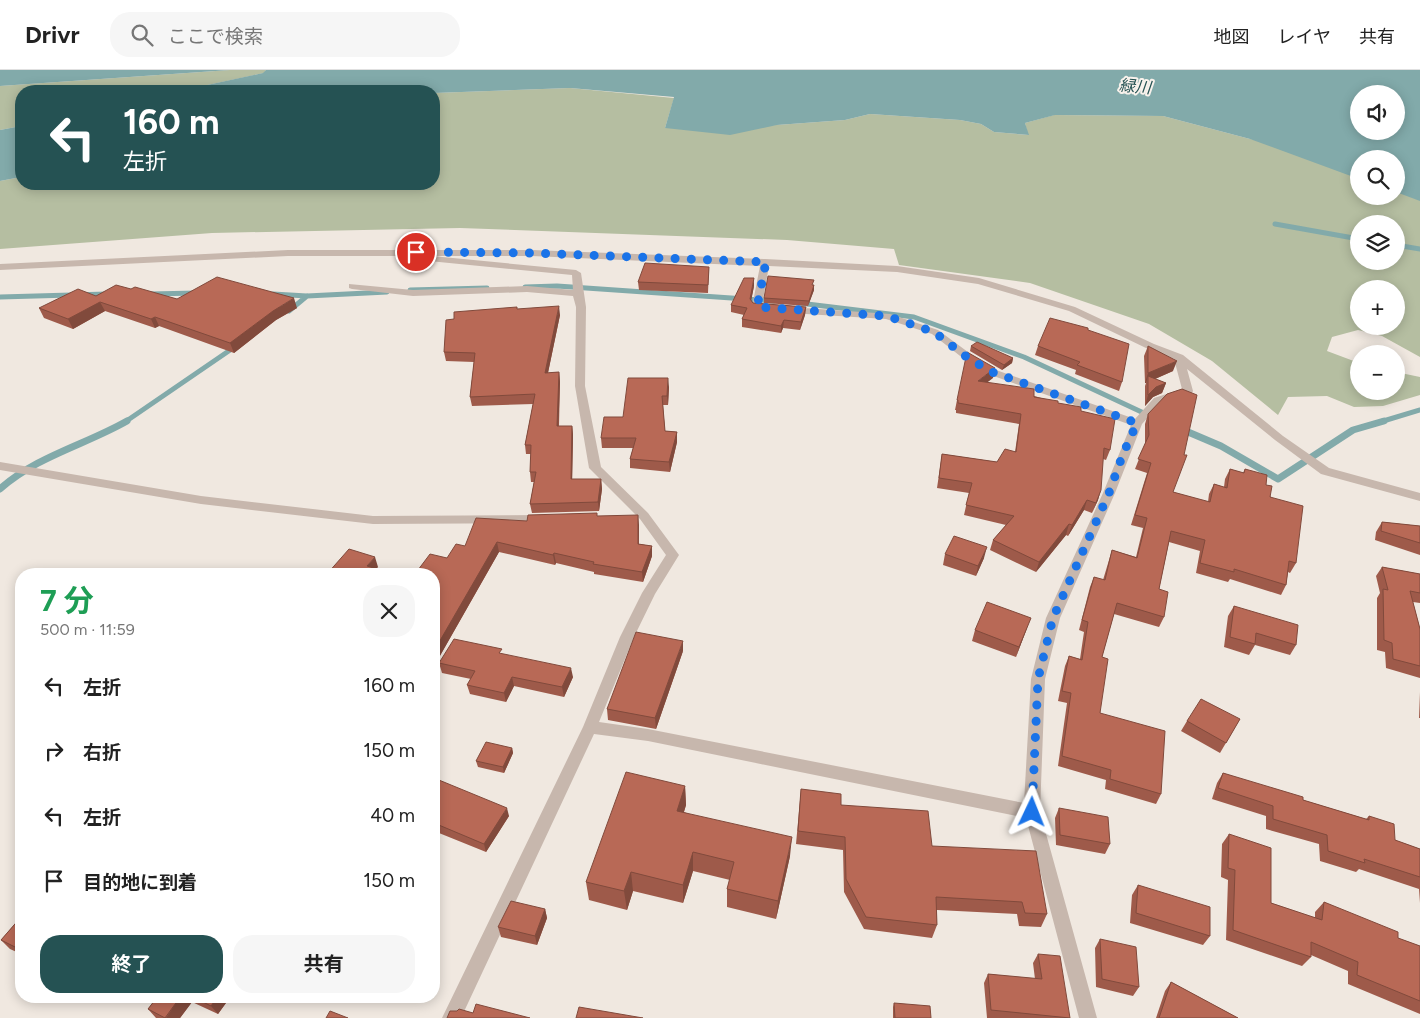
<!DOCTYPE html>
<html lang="ja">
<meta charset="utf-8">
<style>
body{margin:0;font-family:Figtree,"Noto Sans JP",sans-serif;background:#f6f6f6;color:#222;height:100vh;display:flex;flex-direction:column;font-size:19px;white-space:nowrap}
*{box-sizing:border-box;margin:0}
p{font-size:16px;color:#767676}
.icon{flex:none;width:28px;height:28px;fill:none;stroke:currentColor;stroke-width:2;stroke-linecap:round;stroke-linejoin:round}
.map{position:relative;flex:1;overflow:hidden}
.sheet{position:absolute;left:15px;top:498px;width:425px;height:435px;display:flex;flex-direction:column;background:#fff;border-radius:20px;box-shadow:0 2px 12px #0003}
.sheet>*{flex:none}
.banner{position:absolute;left:15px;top:15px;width:425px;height:105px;border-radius:20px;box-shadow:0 2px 12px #0003;background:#255253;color:#fff;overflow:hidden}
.controls{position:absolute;left:1350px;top:15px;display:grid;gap:10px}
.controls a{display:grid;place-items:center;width:55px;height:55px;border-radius:50%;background:#fff;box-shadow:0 2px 12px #0003;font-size:25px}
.pin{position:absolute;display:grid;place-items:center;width:42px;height:42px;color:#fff;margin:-21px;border:2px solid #fff;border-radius:50%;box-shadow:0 1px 5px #0007}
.me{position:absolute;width:55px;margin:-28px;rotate:2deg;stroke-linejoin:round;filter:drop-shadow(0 0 4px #0008)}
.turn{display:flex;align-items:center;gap:18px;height:105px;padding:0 25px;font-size:22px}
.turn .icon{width:65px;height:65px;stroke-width:2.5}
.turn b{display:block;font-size:35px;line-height:42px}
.round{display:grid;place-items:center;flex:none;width:52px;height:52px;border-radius:20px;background:#f6f6f6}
.headline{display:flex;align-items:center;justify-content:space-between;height:85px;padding:0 25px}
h1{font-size:30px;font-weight:700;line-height:38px;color:#1e9e55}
.primary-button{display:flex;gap:10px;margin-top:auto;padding:10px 25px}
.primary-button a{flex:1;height:58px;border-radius:20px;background:#255253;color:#fff;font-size:20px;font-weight:700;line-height:58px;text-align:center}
.primary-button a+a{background:#f6f6f6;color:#222}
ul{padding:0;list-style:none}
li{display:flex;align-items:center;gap:15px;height:65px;padding:0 25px}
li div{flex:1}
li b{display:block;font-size:19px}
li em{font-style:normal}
header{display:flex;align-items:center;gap:30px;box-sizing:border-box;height:70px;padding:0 25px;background:#fff;border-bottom:1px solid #e0e0e0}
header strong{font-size:24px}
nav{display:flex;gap:28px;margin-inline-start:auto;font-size:18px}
.search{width:350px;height:45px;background:#f6f6f6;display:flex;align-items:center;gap:12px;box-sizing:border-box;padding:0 18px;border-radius:20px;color:#767676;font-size:19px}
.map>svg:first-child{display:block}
</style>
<header>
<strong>Drivr</strong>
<div class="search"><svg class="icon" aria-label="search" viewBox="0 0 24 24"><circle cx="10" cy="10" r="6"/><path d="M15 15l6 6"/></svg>ここで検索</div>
<nav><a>地図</a><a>レイヤ</a><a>共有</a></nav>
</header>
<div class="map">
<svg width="1420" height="948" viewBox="0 0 1420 948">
<rect width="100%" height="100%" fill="#f0e8e0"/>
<path fill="#b5bea1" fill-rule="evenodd" d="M230,0H266L264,3L179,21H21V56L0,60V16Z
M570,18L674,28L665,58L777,55L845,50L870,44L960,50L981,54L994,62L1028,65L1025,53L1054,45L1163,46L1250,69L1420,86V287L1382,266L1358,260L1332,267L1327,281L1359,293V321H1396V302L1420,307V325L1383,336L1354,337L1327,326L1288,327L1278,345L1212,291L1149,254L1030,213L899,195L894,179L787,170L460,158L212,163L0,179V111L21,107V114H434V23ZM1359,89H1396V126H1359ZM1359,154H1396V191H1359ZM1359,219H1396V256H1359Z"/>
<path fill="#82aaaa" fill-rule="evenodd" d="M0,0H230L0,16Z
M266,0H1420V131L1396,122V89H1359V109L1250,69L1163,46L1055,45L1025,53L1029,65L994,62L981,54L960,50L870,44L845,50L777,55L730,65L665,58L674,27L570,18L434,23V21H179L263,3ZM1359,24H1396V61H1359Z
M21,56V107L0,111V60Z"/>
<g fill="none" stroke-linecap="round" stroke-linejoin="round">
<path stroke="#82aaaa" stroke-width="5" d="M1275,154L1359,169
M1396,175L1420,179
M525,217L557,216L774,231
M410,220L487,218
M150,224L197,223
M273,224L307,226L387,222
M0,227L107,224
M799,233L914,247L1024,287L1148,345
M289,241L307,226
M125,352L236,276
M1380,352L1420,340"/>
<path stroke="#82aaaa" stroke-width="7" d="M1181,359L1221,376L1278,409L1353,360L1384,351
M0,419C37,386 85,375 127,351"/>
<path fill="#c7b7ad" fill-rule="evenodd" d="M288,180H532L765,189L897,196L979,208L1075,237L1154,274L1183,285L1283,366L1329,398L1420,423V431L1321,404L1275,370L1187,299L1193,321L1192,323L1162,332L1142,354L1115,423L1060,548L1045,609L1040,742L1097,948H1079L1026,748L648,671L594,664L461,948H442L583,657L620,567L642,523L666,485L640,449L589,398L575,316L576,237L573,226L527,222L413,226L352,219L349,218V214L413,220L527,216L573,220L572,205L429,191L428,189L432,186L576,200L581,203L586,237L585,316L601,397L648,443L679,485L655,524L634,567L599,652L648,659L1024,733L1031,609L1046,548L1103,423L1131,355L988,304L964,289L932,264L886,249L790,243L785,240L790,237L890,244L938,260L972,285L996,300L1135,349L1154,328L1182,319L1174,289L1146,278L1069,241L978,214L897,202L769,196L762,235L771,236V240C766,241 756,241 752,237L760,196L532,186H288L0,200V194Z
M0,392L201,426L373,446L544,445L550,449L544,453L373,454L201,434L0,400Z"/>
</g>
<path fill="#9e5a4a" d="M709,197L708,223L639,220L638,212Z
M813,215H814V220L808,236L764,233V228Z
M754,216L751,230L753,233L806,237L805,245L800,260L783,258L781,263L742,257V249L744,245L731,242V235Z
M131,219L177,229L297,238L276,250L234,283L159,256L155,258L105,241L73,259L44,248L39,238Z
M517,239L560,245L548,303L559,302L560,312L559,356H572L573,365L572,409H601L602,419L599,441L532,443L530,434L534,412H531L530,402L531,384H526L525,375L533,334L472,336L470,327L474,292L446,291L444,282L454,249Z
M1088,260L1122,312L1119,321L1075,304L1076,300L1035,285L1038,276Z
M971,276L1013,288L1012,293L1002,300L970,281Z
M1148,276L1173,301L1155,309L1166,313L1162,323L1153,327L1145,336V316L1146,313H1145L1144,286Z
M993,308L987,312L1058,333L1081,341L1110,380L1106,390L1103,389L1098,430L1092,443L1084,440L1068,466L1066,465L1036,502L990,480L993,470L1006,455L964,445L969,423L937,418L942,384L997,392L1015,382L1019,354L956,343V340H955L957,330Z
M669,317L668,335H663L665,361L677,362V372L670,402L630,398V389L633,378H602L601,368L623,347Z
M1148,344L1173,422L1208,432L1209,424L1214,414L1224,417L1225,409L1230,399L1243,403L1245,399L1266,415L1296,493L1290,503L1288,502L1286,515L1281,525L1230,509L1228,512L1196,503L1200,481L1169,472L1159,519L1164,547L1159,557L1114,544L1102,587L1100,643L1161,724L1156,734L1105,719L1106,710L1058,696L1067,633L1058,631L1065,596L1069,586L1080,589L1084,562L1079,560L1090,517L1094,507L1103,510L1112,480L1136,487L1143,458L1131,455L1147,403L1135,399L1145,374V354Z
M597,443V446L639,455V474L652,476V486L643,512L594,504V502L556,493L555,495L499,482L437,591L434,590V504L447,488L465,476L527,451Z
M1382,452L1420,456V485L1375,470L1376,462Z
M945,484L984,488L976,506L943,495Z
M1382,497L1420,504V533L1413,532L1420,559V608L1386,598L1385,582L1377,580V528L1380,523L1376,506Z
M1234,536L1296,575L1290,585L1255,575L1249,585L1224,577L1228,546Z
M1027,558L1016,587L972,571L975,560Z
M683,581L656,659L608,650L607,639Z
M503,584L573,607L564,627L514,616L506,632L470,624L467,615L471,609L442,603L439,593Z
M1420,622V648H1419Z
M1240,649L1220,683L1181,661L1187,651Z
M512,678L513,683L504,703L478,697L476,691Z
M1223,703L1303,730L1366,749L1369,746L1395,770L1420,779V833L1419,819L1359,799L1356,802L1320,791L1319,774L1266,759V746L1212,729L1217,713Z
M434,708L509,746L486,782L434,761Z
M685,716L686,735L684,742L790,786L776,849L727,837V819L730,810L693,801L683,833L633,821L627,840L589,830L586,812Z
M801,719L841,735L932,776L1047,844L1041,857L1019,856L1017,844L937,840V855L932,868L864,859L844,822L843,780L796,774Z
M1059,738L1110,774L1105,784L1056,775L1055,748Z
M1229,764L1271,833L1315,848V842L1324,832L1398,868L1420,876V944L1348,914V901L1311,885V887L1302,896L1226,870L1228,810L1221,807L1222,774Z
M1138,815L1210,866L1203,875L1130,853L1132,825Z
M545,839L547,848L537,875L501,867L498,857Z
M21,847V884L10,879L1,870Z
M1100,869L1139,917L1133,926L1096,917L1095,878Z
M1038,884L1069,948H987L984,913L988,904L1035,909L1033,893Z
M1171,912L1238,948H1156L1165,921Z
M158,926H231L218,944L192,932L180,948H156L148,939Z
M894,933L931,948H893V937Z"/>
<path fill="#814a3c" d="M754,208V216L750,237V229Z
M814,215V220L808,236L809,231Z
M294,228L297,238L276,250L234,283L230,273L273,241Z
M100,232L105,241L73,259L68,249Z
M559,236L560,245L546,312L545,303Z
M806,237L805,245L800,260L801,252Z
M155,247L159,256L155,258L151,249Z
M784,250L783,258L781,263V256Z
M1013,288L1012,293L1002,300L1004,295Z
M1177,291L1173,301L1148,312V306L1146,313H1145L1148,303Z
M995,298L993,308L976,321L978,311Z
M559,302L560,312L558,365L557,356Z
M668,308L669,317L668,335L667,326Z
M1166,313L1162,323L1153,327L1145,336L1148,325L1156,317Z
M572,356L573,365L572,419L571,409Z
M677,362V372L670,402L669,392Z
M601,409L602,419L599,441L598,432Z
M1101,420L1098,430L1092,443L1096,433Z
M1087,430L1084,440L1068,466L1072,455Z
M638,445L639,455L638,484Z
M1069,454L1066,465L1036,502L1039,492Z
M497,472L499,482L437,591L434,581Z
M652,476V486L643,512L642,502Z
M987,477L984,488L976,506L978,496Z
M554,483L556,493L555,495L553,485Z
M375,487L378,497L373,504L367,496Z
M1031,548L1027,558L1016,587L1019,577Z
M683,571V581L656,659L655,648Z
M571,598L573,607L564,627L562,617Z
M512,607L514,616L506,632L504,623Z
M512,678L513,683L504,703L503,697Z
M685,716L686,735L678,760L677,741Z
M507,738L509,746L486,782L484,774Z
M792,767L790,786L776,849L778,831Z
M693,782V801L683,833V815Z
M631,802L633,821L627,840L624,821Z
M545,839L547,848L537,875L535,866Z
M181,926H187L192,932L180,948H166Z
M218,926H231L218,944L211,936Z"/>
<path fill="#b86956" stroke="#814a3c" d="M645,193L709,197L708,215L638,212Z
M768,206L814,210L812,215H814L809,231L764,228Z
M217,207L294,228L273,241L230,273L155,247L151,249L100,232L68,249L39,238L78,219L96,226L116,215L131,219L135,217L177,229Z
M744,208H754L750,229L753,233L806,237L801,252L784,250L781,256L742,249L747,238L731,235Z
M559,236L545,303L559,302L557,356H572L571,409H601L598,432L530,434L536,402H530L531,375H525L535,324L470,327L475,283L444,282L446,250L454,249V242L517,237V239Z
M1050,248L1088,258V260L1129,274L1122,312L1077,295L1080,292L1038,276Z
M977,272L1013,288L1004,295L971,276Z
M1148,276L1177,291L1148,303Z
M967,282L995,298L978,311L1034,319V327L1058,331V333L1081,337V341L1115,349L1110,380L1104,378L1101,420L1096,433L1087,430L1072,455L1069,454L1039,492L993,470L1014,446L966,435L972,413L939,408L942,384L997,392L1005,379L1016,382L1021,344L958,333V330H957Z
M1148,306L1166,313L1156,317L1148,325Z
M628,308H668L667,326H662L665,361L677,362L669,392L630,389L636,368H601L604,347H623Z
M1182,319L1197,325L1184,385H1187L1173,422L1210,432L1214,414L1227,418L1230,399L1244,403L1245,399L1267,405L1266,415L1272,416L1270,427L1303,436L1296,493L1289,491L1286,515L1234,499V502L1200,493L1205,470L1171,461L1159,519L1168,522L1164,547L1117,533L1102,587L1108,589L1100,643L1165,661L1161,724L1110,709L1111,700L1062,686L1071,623L1062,621L1069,586L1082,590L1088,552L1082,550L1094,507L1105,510L1112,480L1137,488L1147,448L1135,445L1151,393L1138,389L1149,365L1148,344L1167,324Z
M597,443V446L638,445V474L652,476L642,502L593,494L594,492L554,483L553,485L497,472L434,581V504H415L430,484L447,488L456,474L465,476L476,448L527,451L528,445Z
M1382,452L1420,456V473L1381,461Z
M954,466L987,477L978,496L945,484Z
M349,479L375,487L367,496L394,504H327Z
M1382,497L1420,504V523L1410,521L1420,559V596L1393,589L1392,573L1384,570L1383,519L1388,520Z
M987,532L1031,548L1019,577L975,560Z
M1234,536L1298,555L1296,575L1256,563L1255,574L1230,567Z
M636,562L683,571L655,648L607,639Z
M454,569L502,579L499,583L571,598L562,617L512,607L504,623L467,615L475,601L439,593Z
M1201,629L1240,649L1226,673L1187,651Z
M486,672L512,678L503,697L476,691Z
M626,702L685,716L677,741L792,767L778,831L727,819L734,792L693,782L683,815L631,802L624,821L586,812Z
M1223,703L1303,727V730L1369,750V746L1394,754L1395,770L1420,779V807L1364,789L1365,793L1328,781L1327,765L1273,749V736L1218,718Z
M434,708L507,738L484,774L434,753Z
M801,719L841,724V735L928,741L932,776L1036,781L1047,844L1025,843L1022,832L936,827L937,855L866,847L846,809L845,767L798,761Z
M1059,738L1108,747L1110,774L1060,765Z
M1229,764L1271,778V833L1322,850L1324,832L1398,862V868L1420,876V931L1357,905L1358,892L1311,872V887L1233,860L1235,800L1228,798Z
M1138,815L1210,837V866L1136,843Z
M511,831L545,839L535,866L498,857Z
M21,847V880L1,870Z
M1100,869L1136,877L1139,917L1102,909Z
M1038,884L1060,886L1070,948L991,940L988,904L1042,909Z
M1171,912L1238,948H1159Z
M158,926H181L165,948L148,939Z
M191,926H218L211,936Z
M894,933L930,936L931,948H895Z
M476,934L530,948H447L450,941H457L459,939L473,943Z
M579,937L643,948H576Z
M330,941L348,948H326Z"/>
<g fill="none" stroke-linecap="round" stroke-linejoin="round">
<path stroke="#1a73e8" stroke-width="9" stroke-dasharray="0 16.2" d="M416,182L532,183L766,192L757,237L887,246L934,262L968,288L992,302L1137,353L1123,384L1109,423L1053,548L1038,609L1032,742"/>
</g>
<g text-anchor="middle" stroke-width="4" stroke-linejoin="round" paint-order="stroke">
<g font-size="16" font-style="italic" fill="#255253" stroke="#f8f2ec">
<text transform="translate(1135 16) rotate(5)" y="6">緑川</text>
</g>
</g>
</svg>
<div class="controls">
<a><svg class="icon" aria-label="sound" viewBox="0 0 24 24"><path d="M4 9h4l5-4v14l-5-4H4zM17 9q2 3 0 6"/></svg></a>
<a><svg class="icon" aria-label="search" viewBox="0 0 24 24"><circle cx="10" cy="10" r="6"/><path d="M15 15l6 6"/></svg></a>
<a><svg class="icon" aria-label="layers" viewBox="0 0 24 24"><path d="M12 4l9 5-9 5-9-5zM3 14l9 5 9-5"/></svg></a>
<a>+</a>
<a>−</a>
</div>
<div class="pin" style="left:416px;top:182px;background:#d93025"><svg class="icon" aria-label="arrive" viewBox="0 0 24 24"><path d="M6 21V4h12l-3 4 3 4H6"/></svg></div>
<svg class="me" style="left:1032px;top:742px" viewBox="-20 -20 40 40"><path d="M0-17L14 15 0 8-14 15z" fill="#1a73e8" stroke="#fff" stroke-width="4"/></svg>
<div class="banner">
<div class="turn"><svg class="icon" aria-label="left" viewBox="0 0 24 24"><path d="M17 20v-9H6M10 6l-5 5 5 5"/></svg><div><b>160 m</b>左折</div></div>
</div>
<section class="sheet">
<div class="headline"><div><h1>7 分</h1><p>500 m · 11:59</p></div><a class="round"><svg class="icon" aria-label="close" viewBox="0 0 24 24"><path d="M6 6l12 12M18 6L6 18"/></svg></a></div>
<ul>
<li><svg class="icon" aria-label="left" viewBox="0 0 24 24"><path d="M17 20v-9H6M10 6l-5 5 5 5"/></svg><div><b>左折</b></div><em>160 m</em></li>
<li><svg class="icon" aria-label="right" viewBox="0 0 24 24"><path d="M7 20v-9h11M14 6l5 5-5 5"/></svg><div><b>右折</b></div><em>150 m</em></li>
<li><svg class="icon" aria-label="left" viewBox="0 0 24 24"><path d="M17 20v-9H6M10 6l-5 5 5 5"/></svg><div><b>左折</b></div><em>40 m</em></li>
<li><svg class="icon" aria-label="arrive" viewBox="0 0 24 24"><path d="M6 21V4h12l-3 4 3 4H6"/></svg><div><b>目的地に到着</b></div><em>150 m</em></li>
</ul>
<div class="primary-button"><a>終了</a><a>共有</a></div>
</section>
</div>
